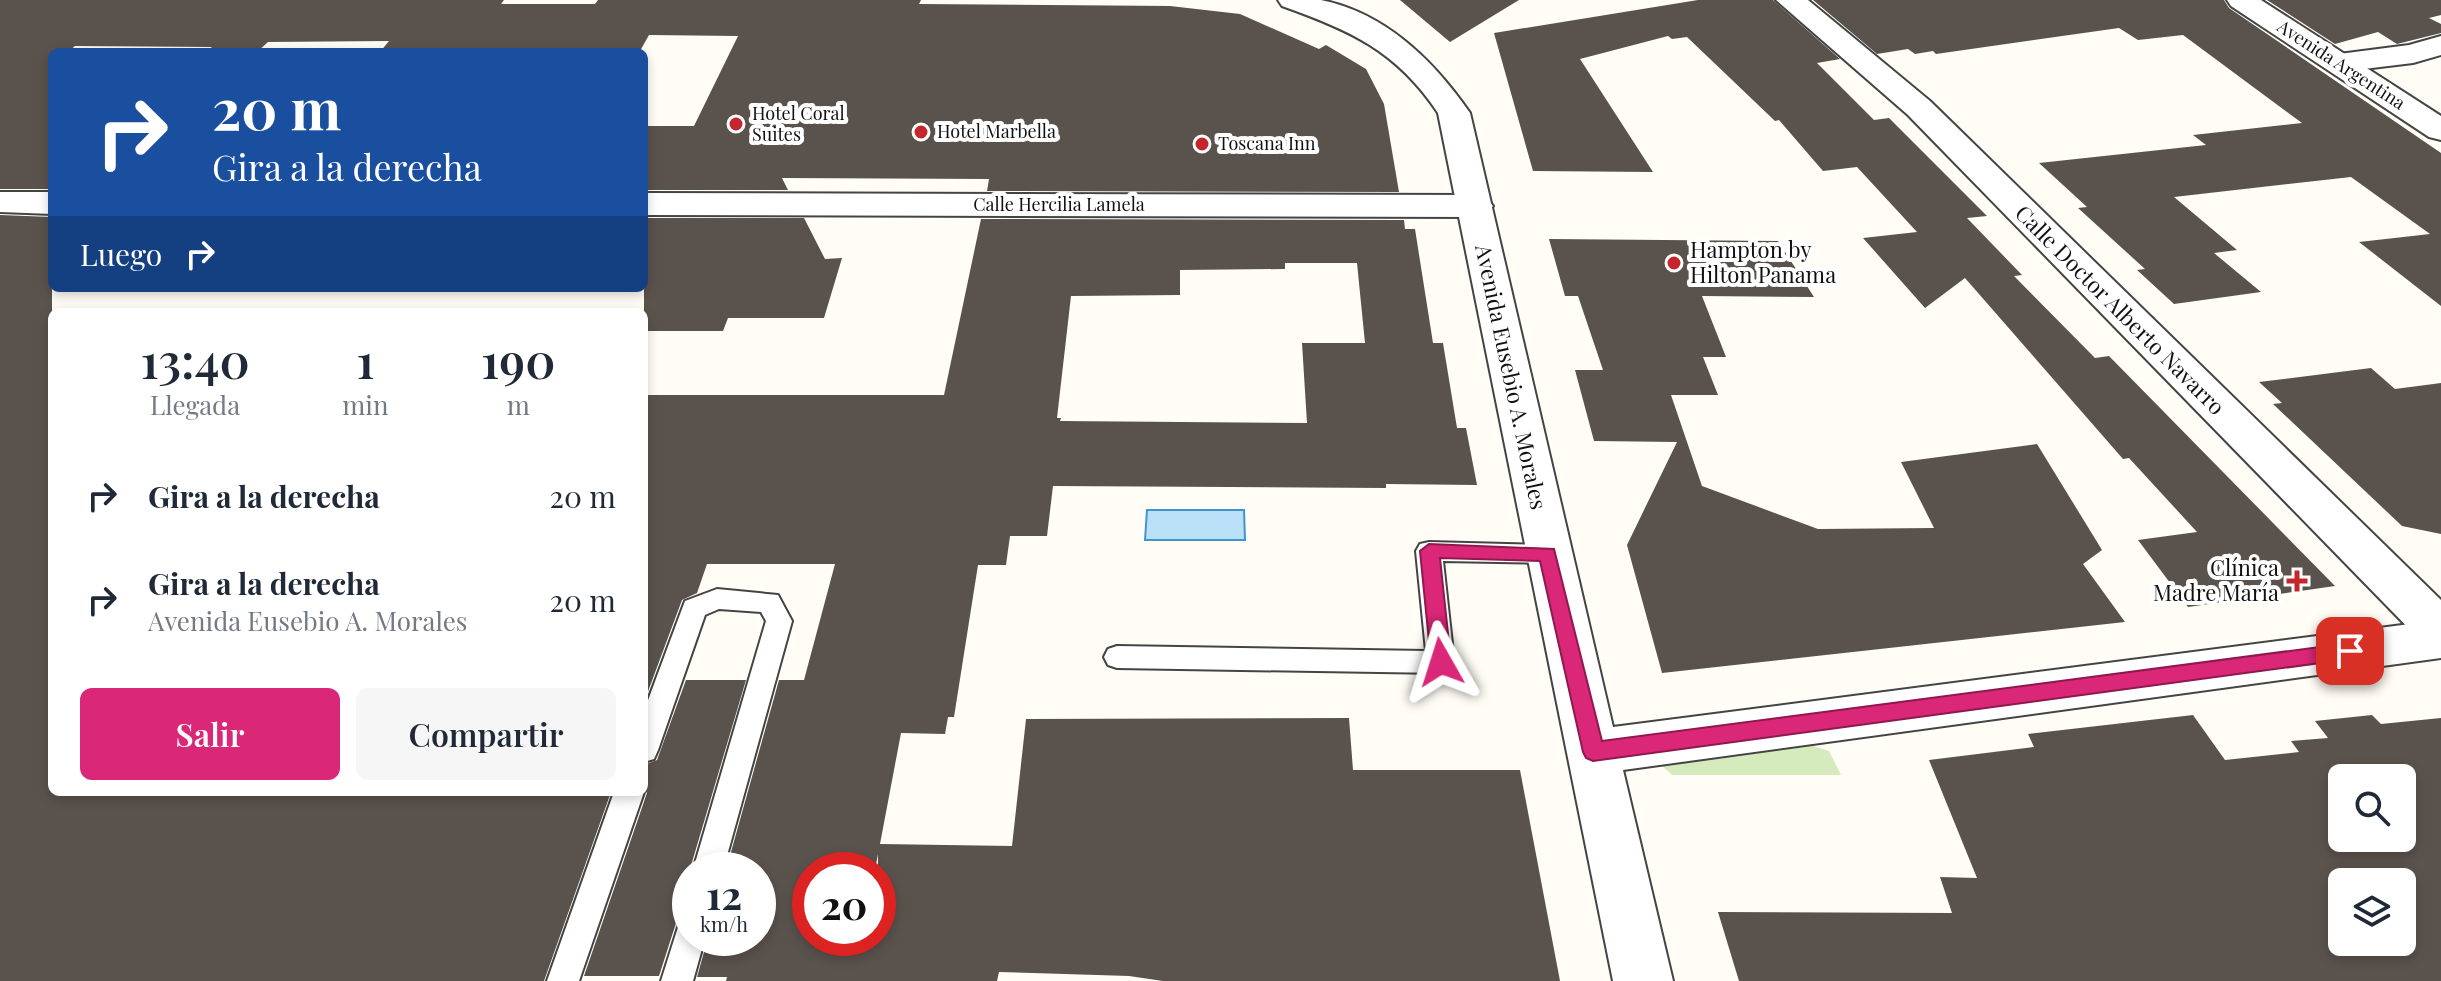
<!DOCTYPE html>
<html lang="es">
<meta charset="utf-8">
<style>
body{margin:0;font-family:"Playfair Display",serif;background:#f6f6f7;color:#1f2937;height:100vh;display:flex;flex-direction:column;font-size:30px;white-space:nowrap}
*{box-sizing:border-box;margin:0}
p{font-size:26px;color:#747a83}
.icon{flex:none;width:44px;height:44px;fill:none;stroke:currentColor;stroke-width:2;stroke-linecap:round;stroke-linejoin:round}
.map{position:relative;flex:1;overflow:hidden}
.side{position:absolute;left:48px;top:308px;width:600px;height:488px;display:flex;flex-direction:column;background:#fff;border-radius:12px;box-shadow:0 4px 12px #0003}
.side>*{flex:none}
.guide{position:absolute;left:48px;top:48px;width:600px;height:244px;border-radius:12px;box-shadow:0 4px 12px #0003;background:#1a4fa0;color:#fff;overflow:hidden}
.buttons{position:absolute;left:2328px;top:764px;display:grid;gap:16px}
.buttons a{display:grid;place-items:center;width:88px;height:88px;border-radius:12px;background:#fff;box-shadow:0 4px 12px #0003;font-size:40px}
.speed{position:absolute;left:672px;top:852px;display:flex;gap:16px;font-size:40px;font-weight:700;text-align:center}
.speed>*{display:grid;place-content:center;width:104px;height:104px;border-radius:50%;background:#fff;box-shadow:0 4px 12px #0003;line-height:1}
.speed small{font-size:20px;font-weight:400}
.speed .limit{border:12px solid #d22;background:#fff;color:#111}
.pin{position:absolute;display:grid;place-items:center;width:68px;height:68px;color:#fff;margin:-34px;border-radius:16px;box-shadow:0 4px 12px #0006}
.me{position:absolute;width:88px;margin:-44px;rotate:354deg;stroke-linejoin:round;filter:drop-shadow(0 0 6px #0008)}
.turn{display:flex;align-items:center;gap:28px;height:168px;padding:0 32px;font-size:36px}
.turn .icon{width:104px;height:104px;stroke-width:2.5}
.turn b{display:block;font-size:56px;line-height:68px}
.then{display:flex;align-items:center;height:76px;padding:0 32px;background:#0003;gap:16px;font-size:30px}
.eta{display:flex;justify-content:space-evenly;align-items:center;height:136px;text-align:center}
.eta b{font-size:48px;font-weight:600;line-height:56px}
.action{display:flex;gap:16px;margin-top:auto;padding:16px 32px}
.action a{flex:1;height:92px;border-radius:12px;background:#db2777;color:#fff;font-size:32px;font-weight:600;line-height:92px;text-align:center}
.action a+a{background:#f6f6f7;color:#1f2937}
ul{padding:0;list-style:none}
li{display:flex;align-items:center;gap:24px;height:104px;padding:0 32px}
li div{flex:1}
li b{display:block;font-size:30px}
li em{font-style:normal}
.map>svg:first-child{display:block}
</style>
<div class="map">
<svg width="2441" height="981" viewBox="0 0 2441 981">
<rect width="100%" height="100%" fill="#fffdf5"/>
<path fill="#d5ebbd" d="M1810,745L1829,751L1841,775H1672L1662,766Z"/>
<path fill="#b9e0f7" stroke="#3f96cf" stroke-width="2" d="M1147,510H1244L1245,540H1145Z"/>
<path fill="#5a524d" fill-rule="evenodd" d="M0,0H504L501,4H595L598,0H921L919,4L1170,6L1240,14L1319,49L1326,45L1366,69L1384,104L1399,192L987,191L989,179L782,178L788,190H644V126H694L738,36L649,35L640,51L380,52L389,41L268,42L257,52H206L212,47L75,46L68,52H52V189H0Z
M1400,0H1519L1450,42Z
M1698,0H1773L1840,59L1817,63L1874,120L1889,118L1987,216L1967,218L2022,275L2014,276L2095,358L2109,356L2335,586L2188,607L2138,540L2197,532L2129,458L2123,459L1965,278L1925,308L1863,238L1917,232L1857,167L1823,171L1779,120L1775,121L1687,37L1672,39L1668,36L1580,59L1653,172L1533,171L1494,33Z
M1813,0H2224L2229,8L2441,153V306L2359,242L2430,234L2351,177L2174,197L2237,250L2214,253L2261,292L2174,304L2137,270L2145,269L2078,208L2087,207L2039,163L2206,145L2193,135L2302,123L2183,35L2138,40L2119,28L1936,54L1933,51L1915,54L1908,49L1877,54Z
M2267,0H2441V15L2429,18L2441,24V33L2397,44L2378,32L2335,44Z
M0,215L52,217V792H611L544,981H0Z
M644,218H804L825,259L842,258L824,318H728L723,331H644Z
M981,219L1404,220L1405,229H1415L1433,343H1443L1457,428H1466L1477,485L1386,484V488L1053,486L1047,536H1010L1006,565H978L954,717H948L945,734L901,733L880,844L1012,846L1026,719L1349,718L1353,770H1520L1560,981H1163L1129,976L999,972L997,981H726L727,977H697L708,938H758V870H726L779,680H804L835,564H707L697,593L682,600L644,702V395H944ZM1285,263H1357L1365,343H1302L1307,423L1060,421L1061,418H1057L1071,296L1180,295V270L1285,269ZM878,854V938H810V870H875Z
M1549,239L1778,241L1814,297L1702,296L1726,357H1703L1718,395H1671L1702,486L1818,529L1934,528L1901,462L2037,444L2102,550L2083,564L2125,622L1662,673L1627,545L1677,442L1594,441L1575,370H1603L1578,296H1565Z
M2371,368L2395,389L2441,383V534L2402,526L2273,404L2282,403L2259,382Z
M686,680H746L690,869V898L684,919L676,923L659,976H584L647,793L644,789V765L657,760Z
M2193,715L2225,760L2299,752L2291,741L2328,738L2315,721L2372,715L2381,724L2441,718V981H1739L1718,912L1952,913L1940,877L1977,878L1929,760L2034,747L2028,734ZM2342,778H2402V838H2342ZM2342,882H2402V942H2342Z"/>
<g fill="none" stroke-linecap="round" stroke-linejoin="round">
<g stroke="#444" stroke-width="4">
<path id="service" d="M1429,542L1548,545L1557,547L1561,554L1557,561L1548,563L1443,561L1454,662L1451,670L1441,673L1117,668L1108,665L1104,657L1108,649L1117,646L1426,651L1416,551L1420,544Z
M717,589L778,595L792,621L723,870H693L766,621L761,612L719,609L705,615L658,750L654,759L644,762V711L685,601Z
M614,792H644L579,981H547Z
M690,920V938H705L693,981H661L679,924Z"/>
</g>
<g stroke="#444" stroke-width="4">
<path id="minor" d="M1776,0H1808L1930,101L2441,600V649L2424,644L1908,115Z
M2441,36V55L2413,63L2339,72L2328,69L2324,63L2328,57L2339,54L2409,45Z
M0,192H52V214L0,212Z
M644,193L1475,195L1487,199L1493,206L1487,213L1475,217L644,215Z"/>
</g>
<g stroke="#444" stroke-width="4">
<path id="tertiary" d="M1278,0C1291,0 1308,0 1321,0C1386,13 1434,61 1470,113L1613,727L2441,620V658L1623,770L1673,981H1613L1438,113C1397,51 1350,30 1282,6Z
M2227,0H2261L2441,116V140L2429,137L2231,6Z"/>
</g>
<use href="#service" fill="#fff" fill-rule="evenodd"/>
<use href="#minor" fill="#fff" fill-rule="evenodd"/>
<use href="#tertiary" fill="#fff" fill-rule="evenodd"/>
</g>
<path fill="#db2777" stroke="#8e194d" stroke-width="2" d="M1429,544L1554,549L1602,741L2350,643L2357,645L2360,651L2357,657L2350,659L1593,761L1586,758L1583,752L1540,561L1440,558L1451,662L1448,667L1441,670L1434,667L1431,662L1420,551Z"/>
<g fill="#c4262e" stroke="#fff" stroke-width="3">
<circle cx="736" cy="124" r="8"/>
<circle cx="921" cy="132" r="8"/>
<circle cx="1202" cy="144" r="8"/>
<circle cx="1674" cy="263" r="8"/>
<path d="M2293 569h8v8h8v8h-8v8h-8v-8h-8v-8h8z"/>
</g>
<g text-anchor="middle" stroke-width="8" stroke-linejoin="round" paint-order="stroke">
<g font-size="18" fill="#111" stroke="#fff">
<text transform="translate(2341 65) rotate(33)" y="6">Avenida Argentina</text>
<text x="1059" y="211">Calle Hercilia Lamela</text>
</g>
<g font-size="18" fill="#111" stroke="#fff" text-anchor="start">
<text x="752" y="120">Hotel Coral<tspan x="752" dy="21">Suites</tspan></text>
<text x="937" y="138">Hotel Marbella</text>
<text x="1218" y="150">Toscana Inn</text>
</g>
<g font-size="22" fill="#111" stroke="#fff" text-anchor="start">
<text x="1690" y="258">Hampton by<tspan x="1690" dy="25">Hilton Panama</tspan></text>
<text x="2279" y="576" text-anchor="end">Clínica<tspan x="2279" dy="25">Madre María</tspan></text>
</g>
<g font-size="22" fill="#111" stroke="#fff">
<text transform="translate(2120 310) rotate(45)" y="8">Calle Doctor Alberto Navarro</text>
<text transform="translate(1511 377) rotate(78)" y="8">Avenida Eusebio A. Morales</text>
</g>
</g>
</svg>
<div class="buttons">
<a><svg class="icon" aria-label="search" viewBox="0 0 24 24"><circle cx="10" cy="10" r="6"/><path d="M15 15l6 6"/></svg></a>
<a><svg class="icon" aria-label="layers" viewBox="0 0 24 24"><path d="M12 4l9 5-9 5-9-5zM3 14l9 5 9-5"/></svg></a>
</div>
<div class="speed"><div>12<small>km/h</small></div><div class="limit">20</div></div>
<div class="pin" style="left:2350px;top:651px;background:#d93025"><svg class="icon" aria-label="arrive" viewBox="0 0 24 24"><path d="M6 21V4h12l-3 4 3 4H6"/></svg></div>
<svg class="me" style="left:1441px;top:662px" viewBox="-20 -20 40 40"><path d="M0-17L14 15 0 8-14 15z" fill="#db2777" stroke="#fff" stroke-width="4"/></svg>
<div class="guide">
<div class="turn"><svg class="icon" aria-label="right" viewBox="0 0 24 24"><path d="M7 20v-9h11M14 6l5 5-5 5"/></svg><div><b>20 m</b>Gira a la derecha</div></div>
<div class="then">Luego<svg class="icon" aria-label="right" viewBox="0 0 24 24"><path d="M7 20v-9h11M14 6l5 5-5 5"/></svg></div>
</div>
<section class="side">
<div class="eta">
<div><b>13:40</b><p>Llegada</p></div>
<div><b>1</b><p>min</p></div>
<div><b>190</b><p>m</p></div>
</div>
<ul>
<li><svg class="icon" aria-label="right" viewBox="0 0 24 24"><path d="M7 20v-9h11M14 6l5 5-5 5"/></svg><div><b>Gira a la derecha</b></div><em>20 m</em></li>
<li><svg class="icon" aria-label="right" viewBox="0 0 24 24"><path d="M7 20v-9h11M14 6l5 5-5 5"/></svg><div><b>Gira a la derecha</b><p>Avenida Eusebio A. Morales</p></div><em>20 m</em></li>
</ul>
<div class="action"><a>Salir</a><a>Compartir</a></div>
</section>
</div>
